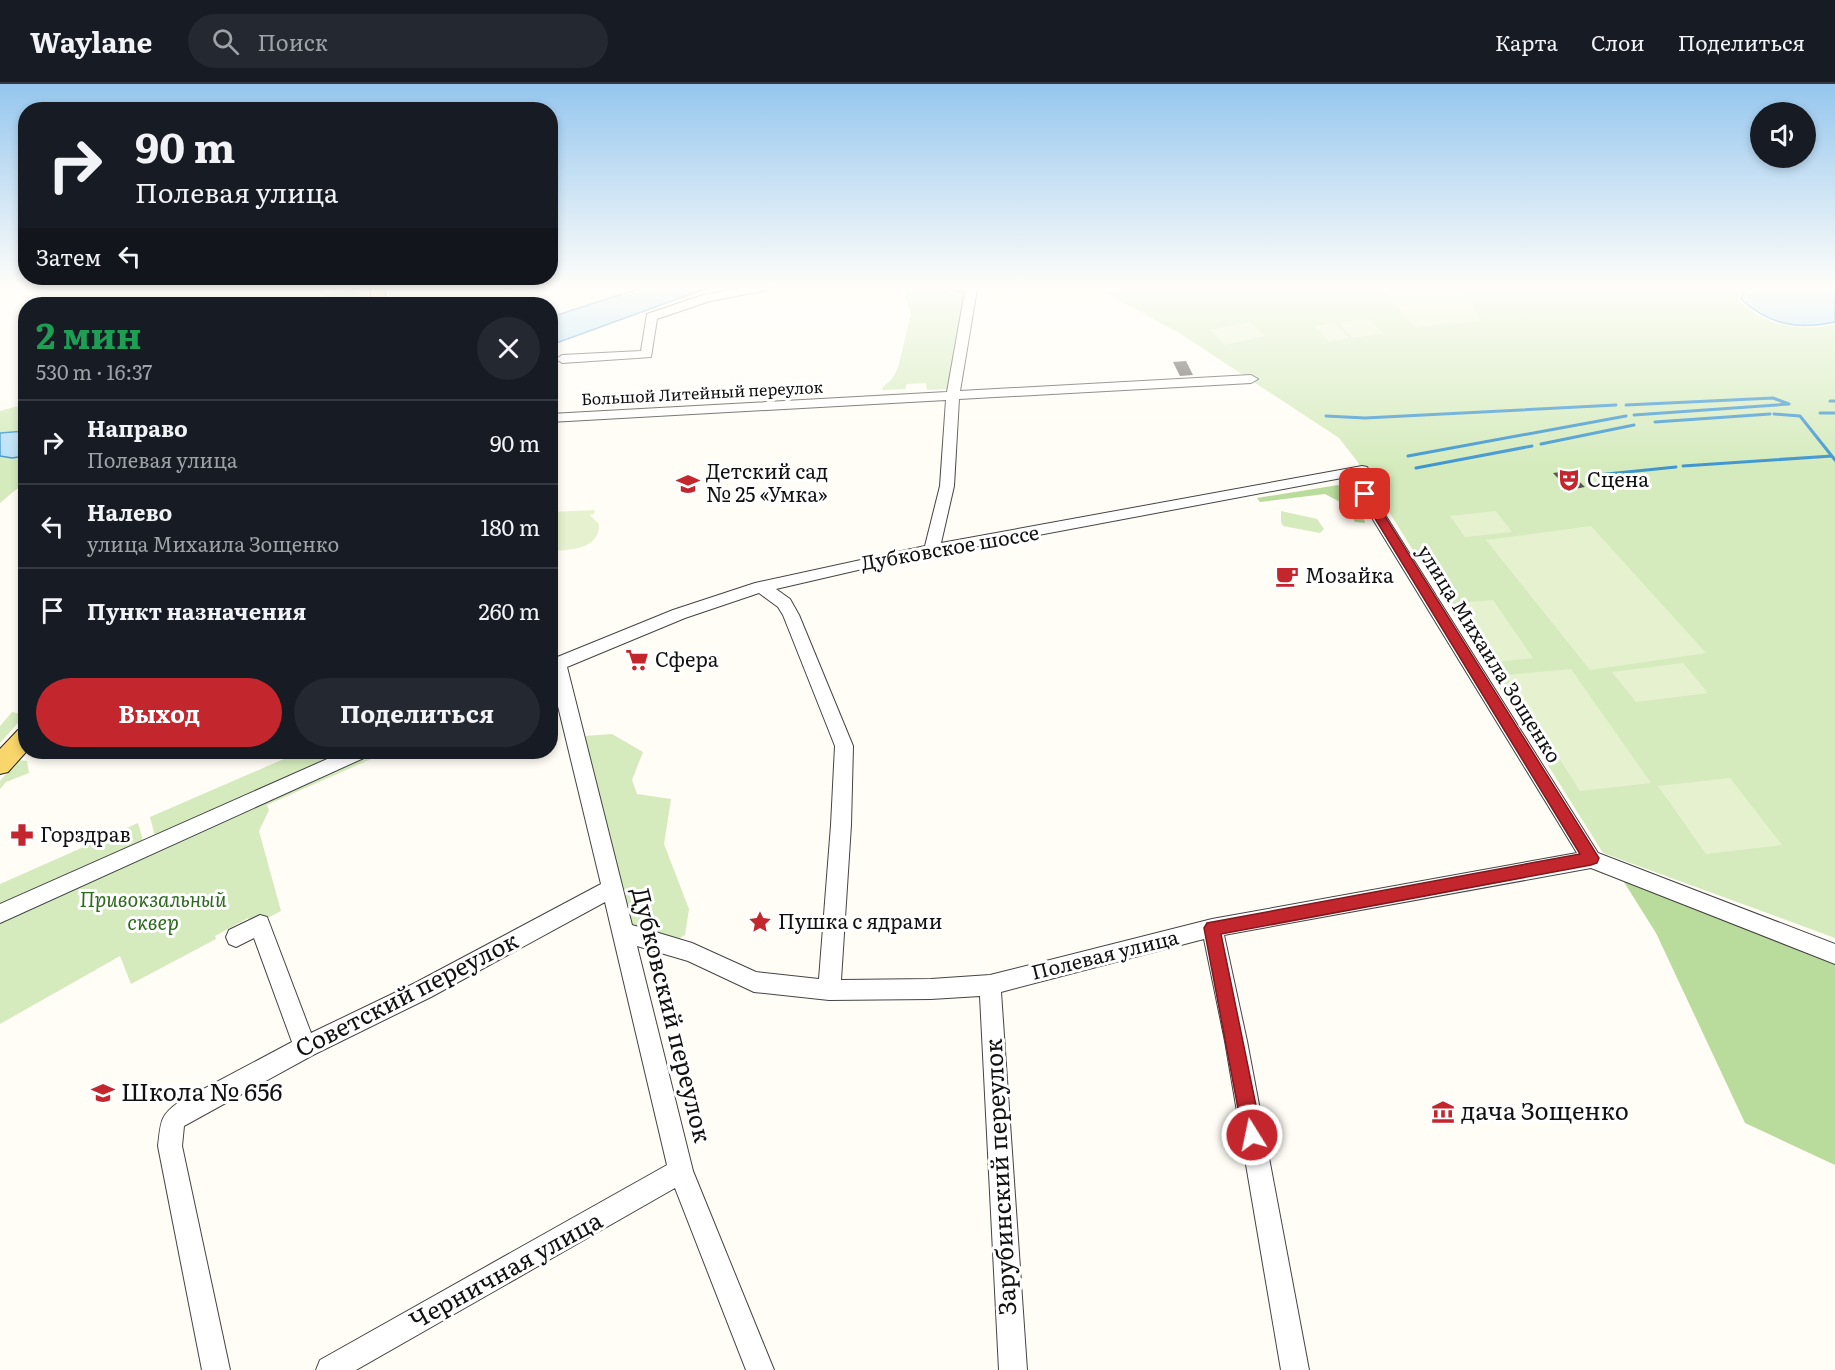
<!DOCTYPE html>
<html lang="ru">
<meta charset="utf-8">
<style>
body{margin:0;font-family:Literata,serif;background:#242831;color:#f1f3f6;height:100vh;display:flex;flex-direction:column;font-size:22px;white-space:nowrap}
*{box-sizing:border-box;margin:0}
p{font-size:20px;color:#9ea1a6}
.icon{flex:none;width:33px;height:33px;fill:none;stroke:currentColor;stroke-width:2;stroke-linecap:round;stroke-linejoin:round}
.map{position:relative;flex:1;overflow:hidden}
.side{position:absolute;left:18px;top:213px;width:540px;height:462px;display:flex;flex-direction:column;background:#171b24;border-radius:24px;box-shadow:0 3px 9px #0003}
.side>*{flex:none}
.guide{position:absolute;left:18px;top:18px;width:540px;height:183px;border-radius:24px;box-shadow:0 3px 9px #0003;background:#171b24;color:#f1f3f6;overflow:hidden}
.fabs{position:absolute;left:1750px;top:18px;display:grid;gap:12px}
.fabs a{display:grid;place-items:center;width:66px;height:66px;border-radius:50%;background:#171b24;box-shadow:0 3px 9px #0003;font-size:30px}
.pin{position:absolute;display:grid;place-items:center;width:51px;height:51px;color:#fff;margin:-26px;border-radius:12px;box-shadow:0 3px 9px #0006}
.me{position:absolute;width:66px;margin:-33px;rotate:350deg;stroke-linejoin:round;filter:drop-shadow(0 0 4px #0008)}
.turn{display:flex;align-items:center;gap:21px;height:126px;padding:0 18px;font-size:27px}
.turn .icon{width:78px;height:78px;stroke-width:2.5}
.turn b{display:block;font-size:42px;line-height:51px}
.then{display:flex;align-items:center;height:57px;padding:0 18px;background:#0003;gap:12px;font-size:22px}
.round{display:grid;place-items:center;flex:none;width:63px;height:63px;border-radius:32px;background:#242831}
.head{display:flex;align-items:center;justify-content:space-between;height:102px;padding:0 18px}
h1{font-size:36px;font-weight:700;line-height:45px;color:#1e9e55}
.button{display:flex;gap:12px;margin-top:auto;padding:12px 18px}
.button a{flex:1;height:69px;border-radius:36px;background:#c4262e;color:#fff;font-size:24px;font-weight:700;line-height:69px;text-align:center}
.button a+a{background:#242831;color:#f1f3f6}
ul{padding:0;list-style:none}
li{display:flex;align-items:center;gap:18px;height:84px;padding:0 18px;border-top:2px solid #363941}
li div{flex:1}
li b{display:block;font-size:22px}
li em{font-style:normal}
header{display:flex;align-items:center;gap:36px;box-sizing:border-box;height:84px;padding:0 30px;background:#171b24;border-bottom:2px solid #363941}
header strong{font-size:28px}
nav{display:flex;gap:33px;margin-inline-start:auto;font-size:21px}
.search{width:420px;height:54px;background:#242831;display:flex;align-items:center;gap:15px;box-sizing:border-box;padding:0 21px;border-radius:33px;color:#9ea1a6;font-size:22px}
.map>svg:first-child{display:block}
</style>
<header>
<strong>Waylane</strong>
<div class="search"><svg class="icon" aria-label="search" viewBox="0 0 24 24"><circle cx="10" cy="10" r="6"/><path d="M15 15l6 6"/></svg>Поиск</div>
<nav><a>Карта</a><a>Слои</a><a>Поделиться</a></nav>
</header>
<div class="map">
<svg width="1835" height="1286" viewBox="0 0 1835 1286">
<rect width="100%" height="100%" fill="#fffdf5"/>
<path fill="#d5ebbd" d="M898,202H939L962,207L964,216L948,305L927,306L926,299L907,300L905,305L883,306L882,304L892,295L898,284L911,230L904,209Z
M1141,202H1755L1743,205L1738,215C1761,241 1802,249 1835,240V854L1603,769L1357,377L1339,354L1181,250L1104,208Z
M357,203L362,215L361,220H329L323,212Z
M25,320V347L0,349V327Z
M0,372L12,374L26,372L25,398L0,419Z
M1281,427L1317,435L1324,445L1320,449L1283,442L1281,438Z
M12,628L25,631L0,659V642Z
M612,650L643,668L632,696L637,710L671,715L664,760L689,825L685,851L678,855L631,841L584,652Z
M300,668H336L339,674L156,756L150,733Z
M370,668H387L267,721L269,726L259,747L281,827L252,842L248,834L215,852L216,855L131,900L120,872L0,940V835L267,716Z
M18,676L27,677L29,689L6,698L0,705V697Z
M138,739L144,760L0,825V800Z"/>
<path fill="#b9dc9c" d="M1338,401C1350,410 1363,423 1365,439L1355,438L1344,420L1325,410L1260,418L1257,414Z
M1622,795L1835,881V1081L1745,1039L1656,849Z"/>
<path fill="#e6f2cf" d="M1380,202H1463L1481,237L1415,243Z
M1367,234L1383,249L1353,254L1338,239Z
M1250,238L1265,252L1225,261L1210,246Z
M1334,239L1349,254L1329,258L1314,242Z
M595,426L594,430L590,431L599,440C600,466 569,466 551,467V428Z
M1496,427L1512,448L1465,453L1450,432Z
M1591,442L1706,569L1590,586L1486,456Z
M1493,516L1533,574L1495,578L1456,519Z
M1683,579L1708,609L1636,618L1612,588Z
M1571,585L1651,699L1580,707L1506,591Z
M1730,694L1782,761L1706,770L1658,702Z"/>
<path fill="#b9e0f7" stroke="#3f96cf" stroke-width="1.5" d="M647,202H723L699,207L551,261V233Z
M1762,202H1835V238C1799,246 1769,241 1741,215L1744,206Z
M25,347V372L12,374L0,372V349Z"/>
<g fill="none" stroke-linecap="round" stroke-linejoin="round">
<path stroke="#3f96cf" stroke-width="3" d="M1830,317H1835
M1626,321L1773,314L1789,320L1634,331
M1820,329H1835
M1774,330L1800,332L1835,376
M1326,332L1365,334L1616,321
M1655,338L1770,330
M1541,360L1634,341
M1408,372L1626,332
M1683,382L1832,372
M1416,384L1532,362
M1597,391L1676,383"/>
</g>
<path fill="#5a524d" d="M1186,277L1193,291L1180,292L1173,278Z
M1568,387L1585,403L1569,406L1553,389Z"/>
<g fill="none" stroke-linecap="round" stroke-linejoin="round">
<g stroke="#444" stroke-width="2">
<path id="minor" d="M751,202H774L768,206L710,217L657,235L651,273L562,279L556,275L562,271L641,267L647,230L703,211Z
M947,202H973L977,205L960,307L1251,291L1258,295L1251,299L959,315L954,402L941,459L1362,382L1367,383L1369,386L1367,389L1360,391L1598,769L1835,860V880L1591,784L1224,851L1247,957L1309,1286H1281L1225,957L1204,855L1001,908L1027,1286H999L980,912L931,915L829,916L754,908L688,877L637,862L693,1087L774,1286H746L675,1104L356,1286H316L320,1276L667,1081L605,818L431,913L313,971L184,1042L182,1062L230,1286H202L158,1062C161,1039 159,1032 179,1018L292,958L254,854L236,863L229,860L226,853L229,846L260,831L267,833L311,949L415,899L601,800L550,589V576L673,526L755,499L925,462L940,402L946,316L550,338V330L947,308L965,207L949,204ZM1347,393L1577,769L1212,835L990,891L931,895L841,896L851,741L853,662L799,531L790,515L776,505L884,480ZM759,509L778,523L783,531L835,662L831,741L819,895L756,888L692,859L632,841L567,583L685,534Z
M343,668H369L366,673L0,839V820Z"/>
</g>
<g stroke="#222" stroke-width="2">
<path id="major" d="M371,202H385V220H371Z
M26,643V668L8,688L0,690V665L18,646Z"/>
</g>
<use href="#minor" fill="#fff" fill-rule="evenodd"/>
<use href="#major" fill="#f9d66b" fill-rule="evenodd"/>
</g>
<linearGradient id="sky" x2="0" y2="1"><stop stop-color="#95c6ee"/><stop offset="0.53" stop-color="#fffefa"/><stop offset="1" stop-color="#fffefa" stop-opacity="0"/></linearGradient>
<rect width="1835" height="382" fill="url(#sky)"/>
<path fill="#c4262e" stroke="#7f191e" stroke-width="1.5" d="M1365,407L1371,410L1599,774L1597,779L1591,781L1221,850L1262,1051L1259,1057L1252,1060L1246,1057L1243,1051L1204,844L1207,839L1580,770L1360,410Z"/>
<defs>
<g id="theatre-bare" transform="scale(1.8)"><path d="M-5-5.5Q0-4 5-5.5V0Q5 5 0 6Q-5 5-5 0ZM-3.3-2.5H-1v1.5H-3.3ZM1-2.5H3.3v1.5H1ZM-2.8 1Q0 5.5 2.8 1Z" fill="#c4262e" stroke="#fff" stroke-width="2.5" paint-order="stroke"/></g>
<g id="school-bare" transform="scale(1.8)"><path d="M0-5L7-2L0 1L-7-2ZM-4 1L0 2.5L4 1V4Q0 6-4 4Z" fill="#c4262e" stroke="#fff" stroke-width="2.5" paint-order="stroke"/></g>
<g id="cafe-bare" transform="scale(1.8)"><path d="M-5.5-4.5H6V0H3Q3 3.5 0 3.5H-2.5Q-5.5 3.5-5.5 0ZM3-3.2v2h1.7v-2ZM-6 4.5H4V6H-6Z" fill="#c4262e" stroke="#fff" stroke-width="2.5" paint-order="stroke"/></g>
<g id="supermarket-bare" transform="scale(1.8)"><path d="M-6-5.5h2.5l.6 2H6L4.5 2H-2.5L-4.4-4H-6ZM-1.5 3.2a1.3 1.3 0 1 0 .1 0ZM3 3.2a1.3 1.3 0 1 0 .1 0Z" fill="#c4262e" stroke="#fff" stroke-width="2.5" paint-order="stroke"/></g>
<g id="pharmacy-bare" transform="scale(1.8)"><path d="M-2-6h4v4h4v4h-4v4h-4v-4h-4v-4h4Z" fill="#c4262e" stroke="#fff" stroke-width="2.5" paint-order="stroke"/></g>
<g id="sight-bare" transform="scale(1.8)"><path d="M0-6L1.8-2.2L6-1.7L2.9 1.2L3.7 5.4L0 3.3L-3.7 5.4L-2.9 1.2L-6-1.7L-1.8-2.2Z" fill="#c4262e" stroke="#fff" stroke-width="2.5" paint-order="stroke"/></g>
<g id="museum-bare" transform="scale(1.8)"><path d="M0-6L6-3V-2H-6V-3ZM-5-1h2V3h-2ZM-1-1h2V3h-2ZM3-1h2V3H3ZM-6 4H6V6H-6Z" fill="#c4262e" stroke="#fff" stroke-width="2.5" paint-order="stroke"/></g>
</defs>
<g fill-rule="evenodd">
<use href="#theatre-bare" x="1569" y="396"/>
<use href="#school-bare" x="688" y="400"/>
<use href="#cafe-bare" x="1287" y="492"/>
<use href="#supermarket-bare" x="637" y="576"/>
<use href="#pharmacy-bare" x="22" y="751"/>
<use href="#sight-bare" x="760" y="838"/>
<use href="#school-bare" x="103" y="1009"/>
<use href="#museum-bare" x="1443" y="1028"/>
</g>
<g text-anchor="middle" stroke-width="6" stroke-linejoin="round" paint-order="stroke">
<g font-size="16" fill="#111" stroke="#fff">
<text transform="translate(702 309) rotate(-3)" y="6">Большой Литейный переулок</text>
</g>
<g font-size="20" fill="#111" stroke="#fff" text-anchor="start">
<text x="706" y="395">Детский сад<tspan x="706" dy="23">№ 25 «Умка»</tspan></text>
<text x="1587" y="403">Сцена</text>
<text x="1305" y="499">Мозайка</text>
<text x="655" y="583">Сфера</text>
<text x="40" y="758">Горздрав</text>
<text x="778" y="845">Пушка с ядрами</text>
</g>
<g font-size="20" fill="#111" stroke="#fff">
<text transform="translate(950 464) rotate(-10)" y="7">Дубковское шоссе</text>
<text transform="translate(1489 570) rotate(58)" y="7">улица Михаила Зощенко</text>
<text transform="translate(1105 871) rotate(-14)" y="7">Полевая улица</text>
</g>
<g font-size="20" font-style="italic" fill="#2f6b1f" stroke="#fff">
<text x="153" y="823">Привокзальный<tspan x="153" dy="23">сквер</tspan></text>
</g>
<g font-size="24" fill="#111" stroke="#fff">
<text transform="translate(407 911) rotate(-27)" y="8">Советский переулок</text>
<text transform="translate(671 931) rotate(76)" y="8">Дубковский переулок</text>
<text transform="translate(1001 1093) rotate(-93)" y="8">Зарубинский переулок</text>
<text transform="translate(506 1187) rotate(-29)" y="8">Черничная улица</text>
</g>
<g font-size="24" fill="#111" stroke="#fff" text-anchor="start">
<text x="121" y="1017">Школа № 656</text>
<text x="1461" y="1036">дача Зощенко</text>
</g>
</g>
</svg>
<div class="fabs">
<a><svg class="icon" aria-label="sound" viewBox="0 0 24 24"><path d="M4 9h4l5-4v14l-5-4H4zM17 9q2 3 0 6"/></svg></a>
</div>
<div class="pin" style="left:1365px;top:410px;background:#d93025"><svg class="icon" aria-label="arrive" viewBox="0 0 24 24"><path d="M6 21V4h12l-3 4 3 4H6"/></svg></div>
<svg class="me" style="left:1252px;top:1051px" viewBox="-20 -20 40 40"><circle r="17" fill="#c4262e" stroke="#fff" stroke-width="3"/><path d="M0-11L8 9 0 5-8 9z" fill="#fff"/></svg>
<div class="guide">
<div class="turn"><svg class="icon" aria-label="right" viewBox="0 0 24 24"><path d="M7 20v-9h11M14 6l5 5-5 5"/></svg><div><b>90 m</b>Полевая улица</div></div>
<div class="then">Затем<svg class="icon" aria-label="left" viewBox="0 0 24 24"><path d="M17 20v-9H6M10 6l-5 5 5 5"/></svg></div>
</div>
<section class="side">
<div class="head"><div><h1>2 мин</h1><p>530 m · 16:37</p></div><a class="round"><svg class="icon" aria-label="close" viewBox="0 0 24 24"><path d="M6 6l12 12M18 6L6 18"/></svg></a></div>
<ul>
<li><svg class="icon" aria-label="right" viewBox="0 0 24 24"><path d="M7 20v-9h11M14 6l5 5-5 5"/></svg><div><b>Направо</b><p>Полевая улица</p></div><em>90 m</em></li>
<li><svg class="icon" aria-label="left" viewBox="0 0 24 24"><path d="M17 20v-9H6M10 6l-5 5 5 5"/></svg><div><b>Налево</b><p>улица Михаила Зощенко</p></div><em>180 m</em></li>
<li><svg class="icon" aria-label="arrive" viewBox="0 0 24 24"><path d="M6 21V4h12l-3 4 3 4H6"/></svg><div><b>Пункт назначения</b></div><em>260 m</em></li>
</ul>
<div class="button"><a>Выход</a><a>Поделиться</a></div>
</section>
</div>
